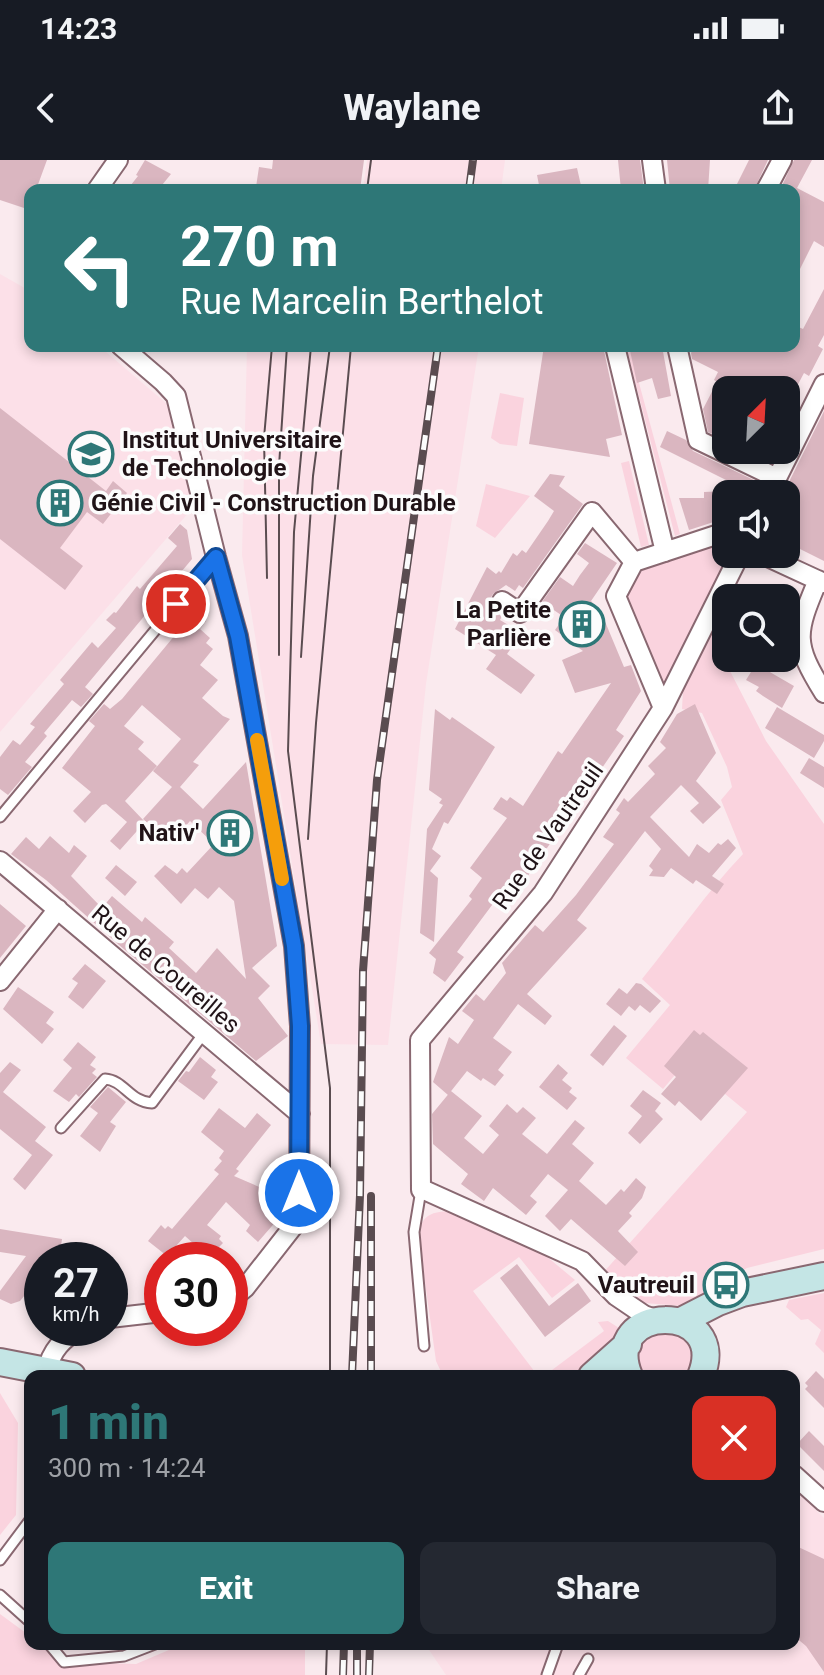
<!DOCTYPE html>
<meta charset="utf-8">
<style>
body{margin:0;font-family:Roboto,sans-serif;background:#242831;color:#f1f3f6;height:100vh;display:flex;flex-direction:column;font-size:30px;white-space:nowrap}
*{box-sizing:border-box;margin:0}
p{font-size:26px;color:#9ea1a6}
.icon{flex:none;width:44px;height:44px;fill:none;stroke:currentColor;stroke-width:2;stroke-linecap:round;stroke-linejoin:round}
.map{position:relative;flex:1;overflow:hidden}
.panel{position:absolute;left:24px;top:1210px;width:776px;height:280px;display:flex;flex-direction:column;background:#171b24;border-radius:16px;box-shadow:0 4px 12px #0003}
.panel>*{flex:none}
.hud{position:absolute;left:24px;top:24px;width:776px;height:168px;border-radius:16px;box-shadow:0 4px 12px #0003;background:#2e7777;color:#fff;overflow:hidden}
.needle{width:52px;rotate:24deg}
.fabs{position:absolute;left:712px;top:216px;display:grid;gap:16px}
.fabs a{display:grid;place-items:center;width:88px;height:88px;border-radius:16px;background:#171b24;box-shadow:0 4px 12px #0003;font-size:40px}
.speed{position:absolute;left:24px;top:1082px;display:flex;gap:16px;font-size:40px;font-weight:700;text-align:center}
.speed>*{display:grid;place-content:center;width:104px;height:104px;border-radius:50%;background:#171b24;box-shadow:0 4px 12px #0003;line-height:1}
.speed small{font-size:20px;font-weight:400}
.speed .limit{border:12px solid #d22;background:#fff;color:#111}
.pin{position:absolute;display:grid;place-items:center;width:68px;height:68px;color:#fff;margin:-34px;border:4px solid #fff;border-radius:50%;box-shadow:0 2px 8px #0007}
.me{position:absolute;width:88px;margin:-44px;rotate:0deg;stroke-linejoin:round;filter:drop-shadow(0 0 6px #0008)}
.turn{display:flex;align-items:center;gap:28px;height:168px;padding:0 24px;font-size:36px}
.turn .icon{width:104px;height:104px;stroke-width:2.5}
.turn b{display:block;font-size:56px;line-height:68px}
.round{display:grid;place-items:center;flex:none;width:84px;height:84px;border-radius:16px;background:#242831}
.headline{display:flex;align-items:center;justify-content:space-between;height:136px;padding:0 24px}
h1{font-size:48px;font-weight:800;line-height:60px;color:#2e7777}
.cta{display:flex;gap:16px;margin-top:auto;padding:16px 24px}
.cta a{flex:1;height:92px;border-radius:16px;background:#2e7777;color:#fff;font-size:32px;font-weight:800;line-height:92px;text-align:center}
.cta a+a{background:#242831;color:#f1f3f6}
.status{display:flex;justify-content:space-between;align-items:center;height:56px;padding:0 40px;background:#171b24;direction:ltr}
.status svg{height:22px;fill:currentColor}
header{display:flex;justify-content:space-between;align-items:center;height:104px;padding:0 24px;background:#171b24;font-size:36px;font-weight:800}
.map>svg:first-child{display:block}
</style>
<div class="status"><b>14:23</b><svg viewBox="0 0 49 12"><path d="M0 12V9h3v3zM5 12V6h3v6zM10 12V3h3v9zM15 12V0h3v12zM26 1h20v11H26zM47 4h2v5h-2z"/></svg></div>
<header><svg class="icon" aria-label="back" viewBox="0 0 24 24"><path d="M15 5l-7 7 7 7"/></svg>Waylane<svg class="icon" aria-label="share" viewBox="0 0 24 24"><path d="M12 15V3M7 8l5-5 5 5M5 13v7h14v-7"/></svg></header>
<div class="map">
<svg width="824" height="1515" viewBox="0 0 824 1515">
<rect width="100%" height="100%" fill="#faeaee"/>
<path fill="#fce0e8" d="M367,0H505L501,30H363Z
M0,114L30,131V186H99L167,244L196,344L0,572Z
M247,186H479L426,524L388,885L321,884L242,395Z
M794,1328L824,1358V1515H446L425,1484H794Z"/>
<path fill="#fad3de" d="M626,186H629L680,374L675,376Z
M500,233L524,238L517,286L500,284L491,278Z
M629,301L649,385L641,387L621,303Z
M486,324L530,336L495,378L476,366Z
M726,374V394H740L663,548L616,436L634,402Z
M726,442V498H735L730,511L766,581L824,664V1089L747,1108L683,1146L644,1143L602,1114L747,952L702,915L724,889L708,876L663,929L626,898L670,845L642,819C676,777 706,733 743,694L721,640L732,627L727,607L702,553L682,549L683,530Z
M450,1051L546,1096L575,1120L552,1138L519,1097L473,1131L538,1216H443L436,1201L418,1072C424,1054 432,1052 450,1051Z
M824,1133V1193L815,1184L821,1170L808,1159L801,1160L786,1147L789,1140Z
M608,1161L619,1168L621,1175L581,1216H544L604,1171L598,1162Z
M681,1161L701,1216H629L628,1184Z
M0,1233L18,1263L16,1355L0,1375Z
M0,1454L30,1476V1484H41L64,1502L136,1504L183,1484H305V1515H0Z"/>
<path fill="#dab6c0" d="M0,0H47L36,30H30V50L0,40Z
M145,0L171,14L158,30L149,24L144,30H127L138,16L136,15Z
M273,0H364L360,30H279L256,27L259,7L272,9Z
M618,0H640L644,30H621Z
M667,0H710L708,30H670Z
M749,0H768L754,30H734Z
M794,0H812L797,28L824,42V87L814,81L794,121V30H780Z
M577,8L582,30H540L537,15Z
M824,129V175L818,186L823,189L809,216L804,213L795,230H764L738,216L731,230H726V280L708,272L703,249L717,222L714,220L718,212L692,199L691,193L694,186H728L737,191L740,186H794V165L803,169Z
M544,186H603L622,275L606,279L610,297L529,284Z
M629,186H662L671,236L658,239L652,218L637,223Z
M0,248L106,331L113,321L127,333L103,364L87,352L60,388L83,406L65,430L0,379Z
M824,251V401L792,385L794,380L786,377V328Z
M667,271L686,280L693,291L758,322L752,333L660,287Z
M550,314L565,316L559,326L583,344L523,428L519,425L515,431L506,425L493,434L490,439V448L502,456L500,460L510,466L501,478L512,487L507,494L535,515L521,534L486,509L496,495L455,469L487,407L496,414L499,411L501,413L513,393L517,396L522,390L526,393L548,361L554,351L534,336Z
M726,331V358L689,370L679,338H704V332Z
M180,364L187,370L192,399L85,527L93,534L81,547L72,540L44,573L47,576L25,602L32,607L8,635L0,629V597L13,580L20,585L35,567L30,564L64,524L60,520L92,482L98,488L116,468L106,460L114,452L116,453L137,426L140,429L177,386L168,378Z
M585,383L617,403L591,441L601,452L624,507L631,505L641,531L616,570L624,576L525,720L509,740L501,733L457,792L464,797L445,822L433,813L436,799L429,793L472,739L469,736L482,718L470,708L507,658L493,649L501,637L507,641L510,637L523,646L558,591L562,594L611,523L575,533L562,500L583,491L555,470L564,457L542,442L560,417L573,426L580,415L589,403L577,394Z
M195,451L206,461L200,469L210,478L206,483L213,489L200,505L218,520L202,538L223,556L230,559L193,602L199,605L180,627L203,649L246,602L277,786L252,808L270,826L258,838L288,876L256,901L119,785L46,720L11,694L26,677L39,689L50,676L69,693L74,685L87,696L71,716L102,748L112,736L142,762L145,757L174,782L169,788L196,813L217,788L246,819L234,741L219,727L208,739L195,728L181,744L154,716L165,705L177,714L182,708L187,713L214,684L190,661L170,684L143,659L172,627L153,611L181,579L142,545L124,566L144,582L138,589L157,606L125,641L145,662L120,690L110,681L127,662L106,644L102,645L85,663L73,651L91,632L62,608L95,566L89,561L104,544L110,549L122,539Z
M756,504L794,526L782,548L763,536L756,531L759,527L746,520Z
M695,544L716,593L696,621L721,647L703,664L690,651L699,643L681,625L650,657L689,697L697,684L709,693L718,683L721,685L728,679L736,688L712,716L724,724L717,734L696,720L693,724L671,708L664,717L649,716L653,710L649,706L661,689L645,671L577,760L587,768L527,834L552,856L545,865L518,844L493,878L512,892L498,910L504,915L495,926L483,918L481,921L467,911L448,935L433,922L449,877L458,884L474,860L462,851L476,834L484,841L506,813L502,803L535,765L543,772L576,735L614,684L603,677L620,653L616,650L624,638L628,642L655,614L648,606L666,588L660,582L677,554Z
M777,547L824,575V581L814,598L765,568Z
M435,549L450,560L452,557L495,587L448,664L444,662L432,689L441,696L430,711L438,718L434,782L420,773L427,669L443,645L439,643L442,639L429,630Z
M809,598L824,607V628L800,613Z
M116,705L137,722L125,736L105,718Z
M0,744L26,766L0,798Z
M85,804L106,821L83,849L68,837L78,823L72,819Z
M636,823L641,824L661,841L650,853L640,845L635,851L629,846L621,856L606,844L619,828L627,834Z
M18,827L54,852L46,863L54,869L42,884L3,849Z
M614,865L627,876L603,906L590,895Z
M694,870L700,875L703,872L748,908L701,961L679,941L675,946L661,934L676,917L664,906Z
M78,882L96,897L90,905L96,909L92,913L97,917L79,937L76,934L69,942L53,931L72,908L63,900Z
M200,897L216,910L211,917L218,922L204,940L178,921L186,911L189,912Z
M10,902L21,910L3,932L46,967L35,981L53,995L25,1030L13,1019L32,995L0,969V913Z
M558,904L568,913L562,920L572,928L569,932L577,938L567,950L539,927Z
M108,927L126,942L110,962L116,966L100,992L80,976L98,953L90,947Z
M643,930L661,943L655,951L663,959L640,984L628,973L642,956L630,946Z
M451,931L482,956L464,978L483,994L499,975L489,966L507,944L517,953L523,947L536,958L522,974L547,994L575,960L585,968L572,984L594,1003L579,1021L606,1045L621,1029L624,1032L636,1018L646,1027L642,1038L629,1053L632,1056L618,1071L638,1092L625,1106L571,1059L560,1071L545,1056L568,1030L548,1014L530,1036L537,1042L526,1055L493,1028L484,1041L461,1024L468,1014L433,984L432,954Z
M219,948L245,968L257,953L271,965L236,1009L239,1011L234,1016L264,1029L285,1006L287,1045L283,1050L285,1051L258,1082L246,1071L250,1065L226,1042L207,1065L221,1076L219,1079L223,1083L218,1088L232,1100H212L185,1076L167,1096L148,1081L161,1065L165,1069L168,1066L172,1069L219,1014L214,1010L222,1001L219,998L224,991L201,972Z
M0,1069L62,1079L59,1100H42V1114L20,1141L11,1144L0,1139V1131L26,1096L0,1092Z
M517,1104L549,1146L578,1123L591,1141L545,1177L500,1118Z
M816,1211L824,1219V1248L805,1229L808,1226L805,1223Z
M809,1271L824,1286V1311L797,1284Z
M794,1385L824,1399V1512L806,1486L794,1476Z"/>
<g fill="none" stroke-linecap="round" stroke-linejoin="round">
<g stroke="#896871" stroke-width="13">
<path id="lane" d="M0,657L216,397
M61,968L105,919C124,920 130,942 152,943L204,873
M421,1030L414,1072L424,1186
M0,1400L30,1360
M0,1435L30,1462
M49,1484L64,1502L124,1496L155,1484
M547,1515L558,1484
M579,1515L588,1499"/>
</g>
<g stroke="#896871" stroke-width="22">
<path id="street" d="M652,0L656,30
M97,30L118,0
M766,30L782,0
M121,186L163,222L176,236L216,397L238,476L294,786L300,866L299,1059L245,1128L230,1140
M615,186L665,392
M677,186L698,280L777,318
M769,334L824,224
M761,394L824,423
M818,420C795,474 793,483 824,533
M502,441L520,453L592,352L634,402
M663,548L616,436L634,402L719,374H726
M0,701L300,954
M0,821L58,749
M422,1029L582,1101L616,1136L644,1155L655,1159
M421,1030L420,880L543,733L663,548L740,394
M110,1158L162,1152
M47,1211C51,1190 63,1179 80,1168
M794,1315L824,1342"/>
</g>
<g stroke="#896871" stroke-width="30">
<path id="secondary" d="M681,1161L718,1142L742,1133L824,1116
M0,1202L72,1216
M592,1216L628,1184
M629,1216C599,1142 731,1141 701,1216"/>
</g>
<use href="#lane" stroke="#fff" stroke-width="9"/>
<use href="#street" stroke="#fff" stroke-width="18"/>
<use href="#secondary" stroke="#c4e5e5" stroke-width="26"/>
<path stroke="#5a4c50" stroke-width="2" d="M367,30L371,0
M311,186L294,372L288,591L330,928V1216
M267,418L264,278L272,186
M279,495V306L287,186
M301,497L313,316L330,186
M308,679L316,563L351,186
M326,1515L327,1484"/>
<g stroke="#5a4c50" stroke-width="8">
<path id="rail" d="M469,30L473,0
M352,1216L360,1035L363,811L377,620L438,186
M371,1216V1036
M343,1515L344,1484
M357,1515V1484
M369,1515L370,1484"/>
</g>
<use href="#rail" stroke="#fcfcfc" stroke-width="5" stroke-dasharray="15" stroke-linecap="butt"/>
</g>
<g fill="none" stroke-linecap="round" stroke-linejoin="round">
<g stroke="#114b97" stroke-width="20">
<path id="route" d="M176,444L216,397L238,476L294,786L300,866L299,1033"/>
</g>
<use href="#route" stroke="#1a73e8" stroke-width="14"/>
<path stroke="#f59e0b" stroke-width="14" d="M257,580L282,719"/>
</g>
<defs>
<g id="university-ring" transform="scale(2.3)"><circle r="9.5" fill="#fcfcfc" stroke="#2e7777" stroke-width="1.5"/><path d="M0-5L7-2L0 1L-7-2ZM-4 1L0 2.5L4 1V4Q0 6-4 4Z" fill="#2e7777"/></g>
<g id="building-ring" transform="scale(2.3)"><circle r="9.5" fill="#fcfcfc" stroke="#2e7777" stroke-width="1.5"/><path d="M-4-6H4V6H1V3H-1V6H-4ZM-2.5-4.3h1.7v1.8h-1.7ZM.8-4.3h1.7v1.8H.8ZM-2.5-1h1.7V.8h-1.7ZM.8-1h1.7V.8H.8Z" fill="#2e7777"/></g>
<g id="bus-ring" transform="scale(2.3)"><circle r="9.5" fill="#fcfcfc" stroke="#2e7777" stroke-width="1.5"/><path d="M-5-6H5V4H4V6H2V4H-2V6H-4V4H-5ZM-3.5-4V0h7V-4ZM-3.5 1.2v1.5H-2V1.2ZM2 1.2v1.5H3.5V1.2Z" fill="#2e7777"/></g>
</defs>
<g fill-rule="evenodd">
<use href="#university-ring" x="91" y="294"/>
<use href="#building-ring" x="60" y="343"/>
<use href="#building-ring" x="582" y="464"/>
<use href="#building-ring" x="230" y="673"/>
<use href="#bus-ring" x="726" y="1125"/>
</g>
<g text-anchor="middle" stroke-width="7" stroke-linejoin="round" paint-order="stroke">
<g font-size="24" font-weight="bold" fill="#201317" stroke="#fcfcfc" text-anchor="end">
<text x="122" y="288" text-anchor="start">Institut Universitaire<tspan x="122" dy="28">de Technologie</tspan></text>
<text x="91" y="351" text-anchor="start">Génie Civil - Construction Durable</text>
<text x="551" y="458">La Petite<tspan x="551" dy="28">Parlière</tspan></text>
<text x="199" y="681">Nativ'</text>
<text x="695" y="1133">Vautreuil</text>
</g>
<g font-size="24" fill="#201317" stroke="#fcfcfc">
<text transform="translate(548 676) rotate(-55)" y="8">Rue de Vautreuil</text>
<text transform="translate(166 809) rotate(40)" y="8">Rue de Coureilles</text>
</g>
</g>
</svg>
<div class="fabs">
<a><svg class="needle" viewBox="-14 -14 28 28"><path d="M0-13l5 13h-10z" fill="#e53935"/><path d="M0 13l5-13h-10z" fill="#9ea1a6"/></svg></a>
<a><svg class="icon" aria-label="sound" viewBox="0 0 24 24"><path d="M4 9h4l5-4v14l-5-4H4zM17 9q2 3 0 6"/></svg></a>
<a><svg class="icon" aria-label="search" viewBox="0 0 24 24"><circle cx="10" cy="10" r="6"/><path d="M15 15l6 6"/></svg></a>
</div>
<div class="speed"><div>27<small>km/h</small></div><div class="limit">30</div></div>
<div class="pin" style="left:176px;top:444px;background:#d93025"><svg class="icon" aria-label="arrive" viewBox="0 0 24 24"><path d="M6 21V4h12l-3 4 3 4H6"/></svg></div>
<svg class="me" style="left:299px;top:1033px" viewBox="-20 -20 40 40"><circle r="17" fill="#1a73e8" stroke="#fff" stroke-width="3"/><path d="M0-11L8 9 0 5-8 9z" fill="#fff"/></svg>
<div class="hud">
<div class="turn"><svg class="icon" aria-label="left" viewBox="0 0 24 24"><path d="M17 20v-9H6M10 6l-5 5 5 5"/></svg><div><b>270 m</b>Rue Marcelin Berthelot</div></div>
</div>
<section class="panel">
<div class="headline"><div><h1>1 min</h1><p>300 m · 14:24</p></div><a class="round" style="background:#d93025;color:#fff"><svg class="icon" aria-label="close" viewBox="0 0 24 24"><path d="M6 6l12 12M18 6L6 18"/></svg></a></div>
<div class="cta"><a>Exit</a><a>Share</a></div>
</section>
</div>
